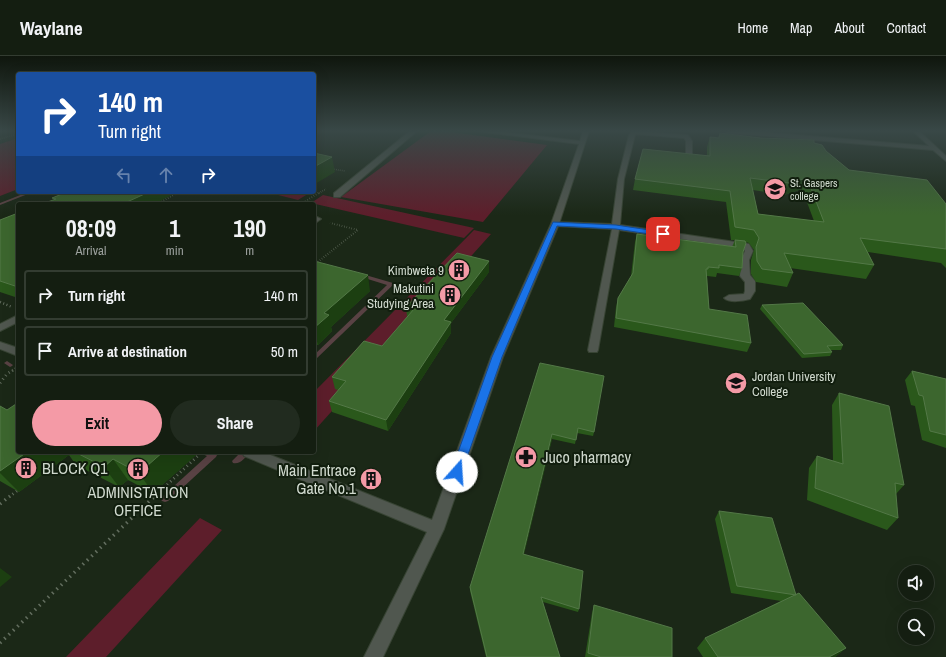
<!DOCTYPE html>
<style>
body{margin:0;font-family:"Archivo Narrow",sans-serif;background:#212b1f;color:#f1f3f6;height:100vh;display:flex;flex-direction:column;font-size:15px;white-space:nowrap}
*{box-sizing:border-box;margin:0}
p{font-size:13px;color:#9da29f}
.icon{flex:none;width:22px;height:22px;fill:none;stroke:currentColor;stroke-width:2;stroke-linecap:round;stroke-linejoin:round}
.map{position:relative;flex:1;overflow:hidden}
.panel{position:absolute;left:16px;top:146px;width:300px;height:252px;display:flex;flex-direction:column;background:#141e11;border-radius:4px;box-shadow:0 4px 16px #0002,0 0 0 1px #333c31}
.panel>*{flex:none}
.hud{position:absolute;left:16px;top:16px;width:300px;height:122px;border-radius:4px;box-shadow:0 4px 16px #0002,0 0 0 1px #333c31;background:#1a4fa0;color:#fff;overflow:hidden}
.controls{position:absolute;left:898px;top:509px;display:grid;gap:8px}
.controls a{display:grid;place-items:center;width:36px;height:36px;border-radius:50%;background:#141e11;box-shadow:0 4px 16px #0002,0 0 0 1px #333c31;font-size:20px}
.pin{position:absolute;display:grid;place-items:center;width:34px;height:34px;color:#fff;margin:-17px;border-radius:8px;box-shadow:0 2px 6px #0006}
.me{position:absolute;width:44px;margin:-22px;rotate:19deg;stroke-linejoin:round;filter:drop-shadow(0 0 3px #0008)}
.turn{display:flex;align-items:center;gap:14px;height:84px;padding:0 16px;font-size:18px}
.turn .icon{width:52px;height:52px;stroke-width:2.5}
.turn b{display:block;font-size:28px;line-height:34px}
.lanes{display:flex;align-items:center;height:38px;padding:0 16px;background:#0003;justify-content:center;gap:20px;direction:ltr}
.lanes .off{opacity:.35}
.eta{display:flex;justify-content:space-evenly;align-items:center;height:68px;text-align:center}
.eta b{font-size:24px;font-weight:800;line-height:28px}
.primary-button{display:flex;gap:8px;margin-top:auto;padding:8px 16px}
.primary-button a{flex:1;height:46px;border-radius:24px;background:#f49aa6;color:#111;font-size:16px;font-weight:800;line-height:46px;text-align:center}
.primary-button a+a{background:#212b1f;color:#f1f3f6}
ul{padding:0;list-style:none}
li{display:flex;align-items:center;gap:12px;height:50px;margin:0 8px 6px;padding:0 8px;border:2px solid #333c31;border-radius:4px}
li div{flex:1}
li b{display:block;font-size:15px}
li em{font-style:normal}
header{display:flex;align-items:center;gap:24px;box-sizing:border-box;height:56px;padding:0 20px;background:#141e11;border-bottom:1px solid #333c31}
header strong{font-size:19px}
nav{display:flex;gap:22px;margin-inline-start:auto;font-size:14px}
.map>svg:first-child{display:block}
</style>
<header>
<strong>Waylane</strong>
<nav><a>Home</a><a>Map</a><a>About</a><a>Contact</a></nav>
</header>
<div class="map">
<svg width="946" height="601" viewBox="0 0 946 601">
<rect width="100%" height="100%" fill="#1b2817"/>
<path fill="#5d1e2b" d="M431,75H443L547,89L483,166L341,141Z
M18,82V133L0,140V88Z
M266,136H311L298,144Z
M323,139L474,172L464,182L311,147Z
M474,174L491,178L314,375V336Z
M200,462L222,474L106,601H66Z"/>
<g fill="none" stroke-linecap="round" stroke-linejoin="round">
<path fill="#594244" fill-rule="evenodd" d="M28,136H33L0,149V147Z
M358,218H362L393,227L394,228L316,303L314,304V299L387,229L358,220Z
M7,305L13,309L12,310L10,311L4,307Z
M201,396H213L216,397L217,399L216,401L168,445L165,446L162,445L161,443L162,441L207,400L202,398Z
M241,396H250C246,401 240,409 233,407L232,405Z"/>
<g stroke="#384434" stroke-width="2">
<path id="service" d="M633,75L688,79L692,85V103L689,105L686,103V85L684,82L636,78L635,79L624,123L620,169L749,188L753,195L749,204L750,219L755,225V235L750,243C743,245 729,247 724,242L729,239L744,238L745,235V226L740,220L741,204L745,195L743,192L619,174L598,294L597,296H589L588,294L612,173L555,170L551,168L555,166L612,168L618,123L629,79Z
M725,75H750L929,90L913,75H919L946,100V105L933,94L728,77Z
M317,161L321,163L314,168V162Z
M18,259V266L0,275V268Z"/>
</g>
<g stroke="#384434" stroke-width="2">
<path id="minor" d="M410,75H417L340,141H334V137Z
M477,75H495L580,85L583,75H589L559,168L503,301L444,473L383,601H364L427,476L244,400L242,396H263L432,464L491,301L551,168L579,88Z
M0,286L18,292V300L0,293Z"/>
</g>
<path stroke="#636e5f" stroke-width="1.5" stroke-dasharray="0.5 1.5" stroke-linecap="butt" d="M0,83L18,78
M332,113L345,115
M177,137L180,136
M319,137L326,133"/>
<path stroke="#636e5f" stroke-width="2" stroke-dasharray="0.5 2" stroke-linecap="butt" d="M157,148L179,136
M301,148L320,136
M314,209L358,174L330,167"/>
<path stroke="#636e5f" stroke-width="2.5" stroke-dasharray="1 2.5" stroke-linecap="butt" d="M0,246L12,251
M12,315L18,311"/>
<path stroke="#636e5f" stroke-width="3" stroke-dasharray="1 3.5" stroke-linecap="butt" d="M0,327L7,318L13,314
M9,441L18,434
M154,441L202,396"/>
<path stroke="#636e5f" stroke-width="3.5" stroke-dasharray="1.5 4.5" stroke-linecap="butt" d="M0,448L10,440
M0,587L155,440"/>
<use href="#service" fill="#50574f" fill-rule="evenodd"/>
<use href="#minor" fill="#50574f" fill-rule="evenodd"/>
</g>
<path fill="#2a581b" fill-rule="evenodd" d="M720,77L761,82L814,87L826,95L849,114L946,148V212L941,207L868,196L874,209L866,223L790,212L793,217L787,231L756,226L751,218V204L754,194L749,187L746,186L743,197L742,212L739,220L717,217L716,221L707,220L709,253L751,287L747,296L614,271L616,251L618,242L631,220L635,186L637,178L732,191L735,184H731L726,146L633,134L635,123L707,100V91L710,81L718,82ZM802,133L814,165L758,158L753,134L784,139Z
M18,157V242L0,236V164Z
M314,205L370,235L331,271L332,275L318,289L314,288Z
M489,216L451,267V277L388,375L332,356L329,345L338,334L335,333L332,321L382,290L407,261L406,251Z
M762,249L843,289L841,294H831L832,296L830,300L802,302L760,253Z
M540,307L594,376L593,380L577,377L575,388L552,383L524,498L579,553L578,556L543,546L560,601H486L470,535V531Z
M912,315L946,323V392L922,384L915,350L911,349L905,324Z
M839,337L904,429L896,438L898,462L887,474L807,444L809,412L817,400L833,405L832,349Z
M0,350L18,396H194L196,399L153,437L128,424L119,431L76,409L69,399L19,436L0,425Z
M719,455L796,538L846,592L835,601H703L697,592L705,582L781,545L731,537L715,463Z
M594,549L672,601H585L592,557Z"/>
<path fill="#1c3f11" d="M332,101L335,116L315,128L314,124V111Z
M807,122L802,133L784,139L789,127Z
M149,136H178L154,148H128L127,146Z
M489,205V216L451,267V277L388,375L386,364L444,264Z
M368,219L370,235L331,271L332,275L318,289L314,275V272L324,257Z
M552,378V383L523,502V498Z
M27,396H66L69,399L19,436L0,417V415Z
M163,396H194L196,399L153,437L139,417Z
M113,403L128,424L119,431L104,411Z
M0,512L12,521L0,531Z
M846,592L835,601H829Z"/>
<path fill="#3c662e" stroke="#537847" fill-rule="evenodd" d="M720,77L761,82L814,84V87L822,89L826,95L849,114L927,124L946,148V193L860,182L874,209L784,197L793,217L762,213L757,205L756,191L759,182L754,174L735,171L730,135L635,123L643,93L710,100V81L719,82ZM750,122L789,127L807,122L824,166L758,158Z
M314,97L332,101L314,111Z
M67,136H149L127,146L134,148H42L56,143L52,142Z
M18,157V231L0,225V164Z
M637,178L736,191L735,184L745,185L746,187L743,196L742,212L719,209V212L708,211V213H706L709,253L747,259L751,287L616,262L618,242L633,217Z
M457,197L489,205L444,264L451,266L386,364L329,345L346,325L332,321L364,285L382,290L414,253L406,251Z
M314,205L368,219L324,257L329,259L314,272Z
M803,247L843,289L827,290L832,296L804,298L762,249Z
M540,307L604,320L594,376L578,372L576,384L552,378L523,498L583,515L579,553L541,541L560,601H487L470,531Z
M912,315L946,323V379L930,375L923,340L919,339Z
M839,337L889,350L904,429L895,427L898,462L815,432L817,400L843,408Z
M16,348L18,349V396H27L0,415V350L7,354Z
M75,396H163L139,417L113,403L104,411Z
M719,455L772,462L796,539L737,530Z
M799,537L846,592L829,601H718L705,582Z
M594,549L672,572V601H601L588,597Z"/>
<linearGradient id="sky" x2="0" y2="1"><stop stop-color="#0f160d"/><stop offset="0.47" stop-color="#394847"/><stop offset="1" stop-color="#394847" stop-opacity="0"/></linearGradient>
<rect width="946" height="159" fill="url(#sky)"/>
<path fill="#1a73e8" stroke="#114b97" d="M553,166L616,169L663,176L667,178L663,180L616,173L557,170L502,301L462,416L461,419L457,420L453,419L451,416L492,301Z"/>
<defs>
<g id="university-disc" transform="scale(1.15)"><circle r="9.5" fill="#f49aa6" stroke="#111e0e"/><path d="M0-5L7-2L0 1L-7-2ZM-4 1L0 2.5L4 1V4Q0 6-4 4Z" fill="#111"/></g>
<g id="building-disc" transform="scale(1.15)"><circle r="9.5" fill="#f49aa6" stroke="#111e0e"/><path d="M-4-6H4V6H1V3H-1V6H-4ZM-2.5-4.3h1.7v1.8h-1.7ZM.8-4.3h1.7v1.8H.8ZM-2.5-1h1.7V.8h-1.7ZM.8-1h1.7V.8H.8Z" fill="#111"/></g>
<g id="pharmacy-disc" transform="scale(1.15)"><circle r="9.5" fill="#f49aa6" stroke="#111e0e"/><path d="M-2-6h4v4h4v4h-4v4h-4v-4h-4v-4h4Z" fill="#111"/></g>
</defs>
<g fill-rule="evenodd">
<use href="#university-disc" x="775" y="133"/>
<use href="#building-disc" x="459" y="214"/>
<use href="#building-disc" x="450" y="239"/>
<use href="#university-disc" x="736" y="327"/>
<use href="#pharmacy-disc" x="526" y="401"/>
<use href="#building-disc" x="26" y="412"/>
<use href="#building-disc" x="138" y="413"/>
<use href="#building-disc" x="371" y="423"/>
</g>
<g text-anchor="middle" stroke-width="4" stroke-linejoin="round" paint-order="stroke">
<g font-size="11" fill="#d1dacf" stroke="#111e0e" text-anchor="start">
<text x="790" y="131">St. Gaspers<tspan x="790" dy="13">college</tspan></text>
</g>
<g font-size="13" fill="#d1dacf" stroke="#111e0e" text-anchor="end">
<text x="444" y="219">Kimbweta 9</text>
<text x="434" y="237">Makutini<tspan x="434" dy="15">Studying Area</tspan></text>
<text x="752" y="325" text-anchor="start">Jordan University<tspan x="752" dy="15">College</tspan></text>
</g>
<g font-size="16" fill="#d1dacf" stroke="#111e0e" text-anchor="start">
<text x="542" y="407">Juco pharmacy</text>
<text x="42" y="418">BLOCK Q1</text>
<text x="356" y="420" text-anchor="end">Main Entrace<tspan x="356" dy="18">Gate No.1</tspan></text>
<text x="138" y="442" text-anchor="middle">ADMINISTATION<tspan x="138" dy="18">OFFICE</tspan></text>
</g>
</g>
</svg>
<div class="controls">
<a><svg class="icon" aria-label="sound" viewBox="0 0 24 24"><path d="M4 9h4l5-4v14l-5-4H4zM17 9q2 3 0 6"/></svg></a>
<a><svg class="icon" aria-label="search" viewBox="0 0 24 24"><circle cx="10" cy="10" r="6"/><path d="M15 15l6 6"/></svg></a>
</div>
<div class="pin" style="left:663px;top:178px;background:#d93025"><svg class="icon" aria-label="arrive" viewBox="0 0 24 24"><path d="M6 21V4h12l-3 4 3 4H6"/></svg></div>
<svg class="me" style="left:457px;top:416px" viewBox="-20 -20 40 40"><circle r="19" fill="#fff"/><path d="M0-13L10 11 0 6-10 11z" fill="#1a73e8"/></svg>
<div class="hud">
<div class="turn"><svg class="icon" aria-label="right" viewBox="0 0 24 24"><path d="M7 20v-9h11M14 6l5 5-5 5"/></svg><div><b>140 m</b>Turn right</div></div>
<div class="lanes"><svg class="icon off" aria-label="left" viewBox="0 0 24 24"><path d="M17 20v-9H6M10 6l-5 5 5 5"/></svg><svg class="icon off" aria-label="ahead" viewBox="0 0 24 24"><path d="M12 20V5M6 11l6-6 6 6"/></svg><svg class="icon" aria-label="right" viewBox="0 0 24 24"><path d="M7 20v-9h11M14 6l5 5-5 5"/></svg></div>
</div>
<section class="panel">
<div class="eta">
<div><b>08:09</b><p>Arrival</p></div>
<div><b>1</b><p>min</p></div>
<div><b>190</b><p>m</p></div>
</div>
<ul>
<li><svg class="icon" aria-label="right" viewBox="0 0 24 24"><path d="M7 20v-9h11M14 6l5 5-5 5"/></svg><div><b>Turn right</b></div><em>140 m</em></li>
<li><svg class="icon" aria-label="arrive" viewBox="0 0 24 24"><path d="M6 21V4h12l-3 4 3 4H6"/></svg><div><b>Arrive at destination</b></div><em>50 m</em></li>
</ul>
<div class="primary-button"><a>Exit</a><a>Share</a></div>
</section>
</div>
